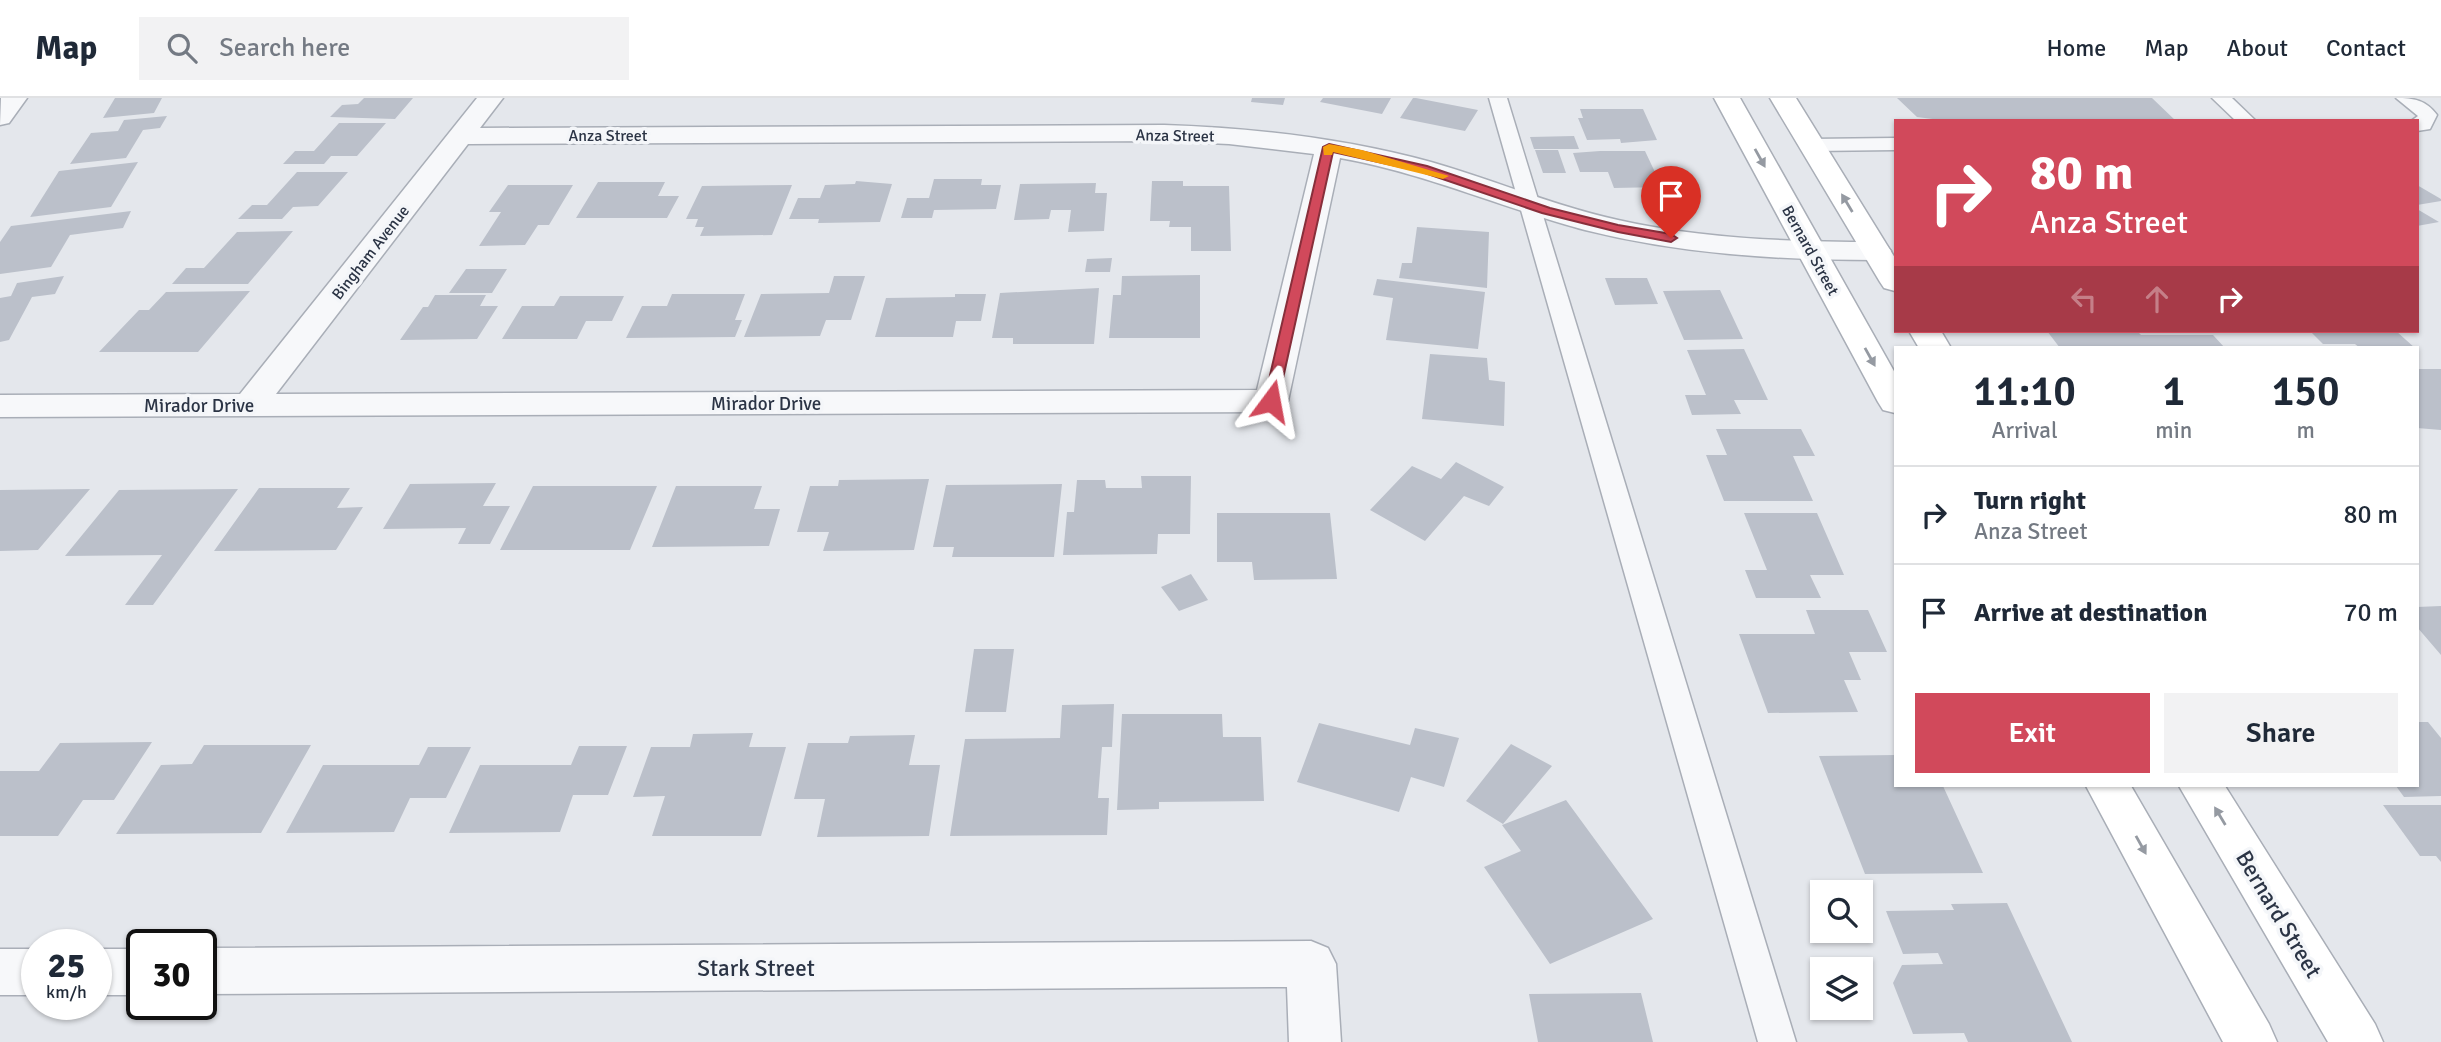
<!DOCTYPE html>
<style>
body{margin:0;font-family:Signika,sans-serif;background:#f2f2f3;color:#1f2937;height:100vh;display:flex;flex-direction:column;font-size:26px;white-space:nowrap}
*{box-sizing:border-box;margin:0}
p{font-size:23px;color:#747a83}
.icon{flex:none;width:38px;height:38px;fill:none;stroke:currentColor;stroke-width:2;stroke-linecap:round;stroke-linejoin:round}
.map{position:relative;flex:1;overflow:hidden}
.details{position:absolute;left:1894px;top:248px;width:525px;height:441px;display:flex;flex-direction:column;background:#fff;border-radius:0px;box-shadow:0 2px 5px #0004}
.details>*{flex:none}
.guide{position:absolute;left:1894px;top:21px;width:525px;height:214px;border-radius:0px;box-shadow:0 2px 5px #0004;background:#d1495b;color:#fff;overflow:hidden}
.controls{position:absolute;left:1810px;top:782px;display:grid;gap:14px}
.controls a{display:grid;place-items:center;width:63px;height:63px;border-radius:0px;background:#fff;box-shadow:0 2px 5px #0004;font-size:35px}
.speed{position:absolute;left:21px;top:831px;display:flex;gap:14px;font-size:35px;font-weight:700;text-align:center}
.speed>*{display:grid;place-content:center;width:91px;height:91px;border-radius:50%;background:#fff;box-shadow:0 2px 5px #0004;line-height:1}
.speed small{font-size:18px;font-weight:400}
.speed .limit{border:4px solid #111;border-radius:10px;background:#fff;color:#111}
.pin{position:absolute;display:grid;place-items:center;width:60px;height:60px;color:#fff;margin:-72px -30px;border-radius:50% 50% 50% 0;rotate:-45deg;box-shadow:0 0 7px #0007}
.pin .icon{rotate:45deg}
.me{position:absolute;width:77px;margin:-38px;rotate:13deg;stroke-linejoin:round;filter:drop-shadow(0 0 5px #0008)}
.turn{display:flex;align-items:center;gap:24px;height:147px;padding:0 21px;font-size:32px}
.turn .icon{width:91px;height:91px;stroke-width:2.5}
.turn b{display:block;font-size:49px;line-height:60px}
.lanes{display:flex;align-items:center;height:66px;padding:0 21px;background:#0003;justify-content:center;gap:35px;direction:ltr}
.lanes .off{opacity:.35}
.eta{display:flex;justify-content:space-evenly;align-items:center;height:119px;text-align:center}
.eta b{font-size:42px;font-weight:600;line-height:49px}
.button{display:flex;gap:14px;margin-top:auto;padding:14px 21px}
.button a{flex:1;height:80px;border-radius:0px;background:#d1495b;color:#fff;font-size:28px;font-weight:600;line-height:80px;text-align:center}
.button a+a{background:#f2f2f3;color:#1f2937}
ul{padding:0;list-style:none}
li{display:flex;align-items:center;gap:21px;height:98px;padding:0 21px;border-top:2px solid #e0e1e3}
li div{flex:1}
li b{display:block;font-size:26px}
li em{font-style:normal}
header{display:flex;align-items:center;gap:42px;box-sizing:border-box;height:98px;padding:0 35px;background:#fff;border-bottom:2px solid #e0e1e3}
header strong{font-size:33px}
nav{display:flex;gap:38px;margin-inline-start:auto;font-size:24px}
.search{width:490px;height:63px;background:#f2f2f3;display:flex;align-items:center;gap:18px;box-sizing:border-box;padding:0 24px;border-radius:0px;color:#747a83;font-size:26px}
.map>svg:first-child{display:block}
</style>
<header>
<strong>Map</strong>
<div class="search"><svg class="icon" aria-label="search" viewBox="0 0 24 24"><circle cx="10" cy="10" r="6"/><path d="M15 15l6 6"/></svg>Search here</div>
<nav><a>Home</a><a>Map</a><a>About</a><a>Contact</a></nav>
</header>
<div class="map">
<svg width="2441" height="944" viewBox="0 0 2441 944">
<rect width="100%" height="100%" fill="#e4e7ec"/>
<path fill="#bbc0ca" d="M115,0H162L154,15L103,20Z
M364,0H413L395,21L330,19L342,7L358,6Z
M1252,0H1285L1283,7L1251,4Z
M1323,0H1391L1382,16L1320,4Z
M1413,0H1416L1478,12L1465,33L1400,20Z
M1897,0H2152L2176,23H1948L1917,19Z
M1580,11H1643L1657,42L1621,45L1620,41L1587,42L1578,20H1583Z
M167,18L160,30L143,32L126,60L70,66L91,35L118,33L124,22Z
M339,25H386L357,58H331L324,66H283L295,53H314Z
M1574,38L1579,51H1534L1530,39Z
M1535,52H1558L1566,75H1543Z
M1600,53H1645L1662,89L1614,90L1608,74H1580L1573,55Z
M138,64L111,109L30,119L59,73Z
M297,74H348L318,108L293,109L282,121H238L252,107H267Z
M934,81H982L981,87H1001L996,111L934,112L932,120H901L907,100H929Z
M856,83L892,86L880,124L818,125L819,121H789L798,100H820L825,87L855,86Z
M1152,83H1183V88H1229L1231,153H1191V129H1169L1170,123H1150Z
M598,84H665L658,98H679L667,120H576Z
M1096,85L1095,95H1107L1104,133L1068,134L1071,112H1051L1049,121L1014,122L1020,86Z
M508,87H573L549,127H538L525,147L479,148L501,114H489Z
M792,87L772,137L700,138L704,129H695L698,121H686L702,88Z
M2417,87L2441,101V103L2417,107Z
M2417,111L2439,124L2417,128Z
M131,113L123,130L70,137L51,169L0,176V144L11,128Z
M1417,129L1489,134L1487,190L1399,180L1402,165H1412Z
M293,133L248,186H172L186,170H204L237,134Z
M1112,160L1110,174H1085L1087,161Z
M466,171H507L492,195H449Z
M1200,177V240H1109L1113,197H1121L1122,178Z
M64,178L55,196L32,199L9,242L0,244V200L11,198L17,185Z
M834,178H865L851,222H826L820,238L744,239L761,196L829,195Z
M1605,180H1647L1658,206L1615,207Z
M1377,181L1485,194L1478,251L1386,242L1393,200L1373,197Z
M1099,190L1094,246H1013V240H992L1000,195Z
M1720,192L1743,241L1684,242L1663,193Z
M250,193L198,254H99L139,212H149L166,194Z
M672,196H745L735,222H742L735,239L626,240L642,208H667Z
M955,196H986L981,223H956L953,239H875L886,200L955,199Z
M435,197H486L480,208H498L477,241L400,242L423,209H428Z
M560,198H624L612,223H586L577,241H502L522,208H554Z
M2047,233H2137L2141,237H2213L2225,250H2060Z
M2310,233H2396L2415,250H2360L2355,246H2323Z
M1744,251L1768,302H1734L1741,316L1692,317L1685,297H1706L1687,252Z
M1430,256L1487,260L1489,282L1505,284L1504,328L1422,321Z
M2417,271H2441V332L2417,330Z
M1716,331H1801L1815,358H1793L1813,403H1724L1706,357H1727Z
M1456,364L1504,389L1489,408L1464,398L1425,443L1370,412L1412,368L1441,381Z
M1141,378H1191L1190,436H1158L1157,456L1063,457L1067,414H1074L1077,382H1105L1106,390H1142Z
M929,381L914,452L823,453L829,434H797L810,388H838L839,382Z
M496,385L483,408H510L490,446H458L466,430L383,431L410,386Z
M1062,386L1054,459H952L954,449H933L946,387Z
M533,388H657L630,452H500Z
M676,388H762L754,411H780L769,448L652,449Z
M259,390H350L337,410L363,409L336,452L214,453Z
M90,391L38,452L0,453V392Z
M238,391L153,507H125L162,457L65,458L119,392Z
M1217,415H1330L1337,481L1254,482L1252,464H1217Z
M1744,415H1817L1844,477H1810L1821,500H1756L1745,472H1767Z
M1191,476L1208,502L1179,513L1161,489Z
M2441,508V557L2417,529V509Z
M1806,512H1868L1887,554H1849L1861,582H1844L1858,614L1768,615L1739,536H1815Z
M974,551H1014L1006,614H965Z
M1114,606L1112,649H1102L1098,700H1109L1107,737L950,738L965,641L1060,640L1062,607Z
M1122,616H1222L1223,639H1261L1264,703L1159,704V711L1117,712Z
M2417,624H2428L2441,640V698L2404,699L2396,688H2417Z
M1319,625L1410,647L1415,630L1459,640L1444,689L1411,679L1399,714L1297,684Z
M753,635L749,649H786L761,738H652L665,698L633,699L651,649H690L693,636Z
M915,637L909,667H940L929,738L817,739L825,701H794L808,645H848L850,638Z
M152,644L114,702H83L58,738H0V673H39L60,645Z
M1511,646L1552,668L1503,726L1466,703Z
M204,647H311L261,735L116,736L161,667L192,666Z
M579,648H627L608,697H573L560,734L449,735L480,667H571Z
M428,649H471L446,700H410L394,734L286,735L323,667H419Z
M1895,657V688H1943L1983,775L1865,776L1819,658Z
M1566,702L1653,821L1550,866L1484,769L1521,753L1502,727Z
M2383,707H2441V764L2436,758H2420Z
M2007,805L2072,944H1968L1964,935L1913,936L1893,885L1902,867L1943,866L1938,855L1903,856L1886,813L1954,812L1951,806Z
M1641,895L1653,944H1538L1529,896Z"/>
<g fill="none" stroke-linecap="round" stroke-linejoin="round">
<g stroke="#a9aeb7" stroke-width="3">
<path id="lane" d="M1489,0H1507L1796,944H1758Z
M2212,0H2232L2256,23H2236Z
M2396,0C2414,0 2426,2 2437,17L2430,31L2417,33V23H2411L2418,18Z
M1895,40V52L1812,53L1802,47L1812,41Z"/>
</g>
<g stroke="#a9aeb7" stroke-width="3">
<path id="street" d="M1,0H27L9,25L0,27Z
M477,0H503L480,30L1164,27C1255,30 1343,40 1431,64C1494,82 1554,108 1618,122C1703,141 1790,144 1876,144L1886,147L1891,153L1886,159L1876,162C1778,162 1681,156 1585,132C1502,110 1425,75 1340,60L1288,303L1283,311L1271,314L0,319V297L240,296ZM1164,43L1229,46L1314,56L1257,292L276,296L468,46Z
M1311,843L1328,850L1336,866L1341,944H1289L1287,889L201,896V850Z
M0,851H37V897H0Z
M96,851H142V897H96Z"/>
</g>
<g stroke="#a9aeb7" stroke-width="3">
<path id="secondary" d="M1714,0H1740L1895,275V315L1883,312L1878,304Z
M1770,0H1796L1895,160V193L1884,190L1880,184Z
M1909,233H1941L1951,250H1919Z
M2086,688H2131L2269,926L2277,944H2223Z
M2179,688H2225L2375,926L2383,944H2328Z"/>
</g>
<use href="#lane" fill="#f7f8fa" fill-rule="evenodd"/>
<use href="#street" fill="#f7f8fa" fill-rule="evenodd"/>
<use href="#secondary" fill="#fff" fill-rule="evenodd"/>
</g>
<defs><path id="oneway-solid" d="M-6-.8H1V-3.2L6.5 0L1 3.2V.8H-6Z" transform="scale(1.75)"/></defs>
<g fill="#959aa2">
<use href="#oneway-solid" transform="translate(1760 60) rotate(61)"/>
<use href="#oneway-solid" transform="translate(1847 105) rotate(-121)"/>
<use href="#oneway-solid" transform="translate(1870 259) rotate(61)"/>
<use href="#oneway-solid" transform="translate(2220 718) rotate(-121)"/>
<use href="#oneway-solid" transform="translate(2141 747) rotate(61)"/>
</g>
<path fill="#d1495b" stroke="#882f3b" stroke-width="2" d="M1329,46L1427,68L1550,110L1618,127L1671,136L1677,140L1671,144L1618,134L1542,115L1419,73L1333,54L1278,303L1276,306H1266L1264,303L1323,49Z"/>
<path fill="#f59e0b" d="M1329,46L1362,52L1449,78L1443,81L1333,54L1332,57H1324L1323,49Z"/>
<g text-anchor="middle" stroke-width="7" stroke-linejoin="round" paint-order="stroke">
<g font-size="16" fill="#2b3445" stroke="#f4f6f9">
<text x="608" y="43">Anza Street</text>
<text transform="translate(1175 37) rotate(1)" y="6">Anza Street</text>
<text transform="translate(1811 152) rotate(61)" y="6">Bernard Street</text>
<text transform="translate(370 154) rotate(-52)" y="6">Bingham Avenue</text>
</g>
<g font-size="19" fill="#2b3445" stroke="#f4f6f9">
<text x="766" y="312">Mirador Drive</text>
<text x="199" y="314">Mirador Drive</text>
</g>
<g font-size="23" fill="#2b3445" stroke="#f4f6f9">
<text transform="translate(2279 816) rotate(59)" y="8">Bernard Street</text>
<text x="756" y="878">Stark Street</text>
</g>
</g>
</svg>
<div class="controls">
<a><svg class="icon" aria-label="search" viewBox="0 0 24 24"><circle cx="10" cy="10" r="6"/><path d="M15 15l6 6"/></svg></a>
<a><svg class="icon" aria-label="layers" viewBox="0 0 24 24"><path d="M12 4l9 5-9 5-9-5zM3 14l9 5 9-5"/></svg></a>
</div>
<div class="speed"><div>25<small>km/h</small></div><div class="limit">30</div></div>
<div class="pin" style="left:1671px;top:140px;background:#d93025"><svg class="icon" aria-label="arrive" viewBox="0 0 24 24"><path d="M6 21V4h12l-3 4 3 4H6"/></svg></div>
<svg class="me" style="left:1271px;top:303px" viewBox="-20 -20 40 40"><path d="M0-17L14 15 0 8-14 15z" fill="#d1495b" stroke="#fff" stroke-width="4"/></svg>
<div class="guide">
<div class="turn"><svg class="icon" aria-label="right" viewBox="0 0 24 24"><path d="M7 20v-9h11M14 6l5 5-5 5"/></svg><div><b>80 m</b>Anza Street</div></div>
<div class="lanes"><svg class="icon off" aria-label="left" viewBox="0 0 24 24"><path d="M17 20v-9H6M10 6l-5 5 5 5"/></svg><svg class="icon off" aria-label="ahead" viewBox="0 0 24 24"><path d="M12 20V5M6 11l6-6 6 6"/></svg><svg class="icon" aria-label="right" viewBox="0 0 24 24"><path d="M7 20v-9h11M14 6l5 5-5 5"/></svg></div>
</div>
<section class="details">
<div class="eta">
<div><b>11:10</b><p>Arrival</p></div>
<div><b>1</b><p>min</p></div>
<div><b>150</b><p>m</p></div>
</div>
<ul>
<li><svg class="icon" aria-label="right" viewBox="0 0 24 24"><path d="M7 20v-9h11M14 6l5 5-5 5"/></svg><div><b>Turn right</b><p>Anza Street</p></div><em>80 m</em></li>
<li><svg class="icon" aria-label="arrive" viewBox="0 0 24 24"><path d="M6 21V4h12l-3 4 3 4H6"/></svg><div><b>Arrive at destination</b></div><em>70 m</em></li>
</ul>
<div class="button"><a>Exit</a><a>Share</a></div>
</section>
</div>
